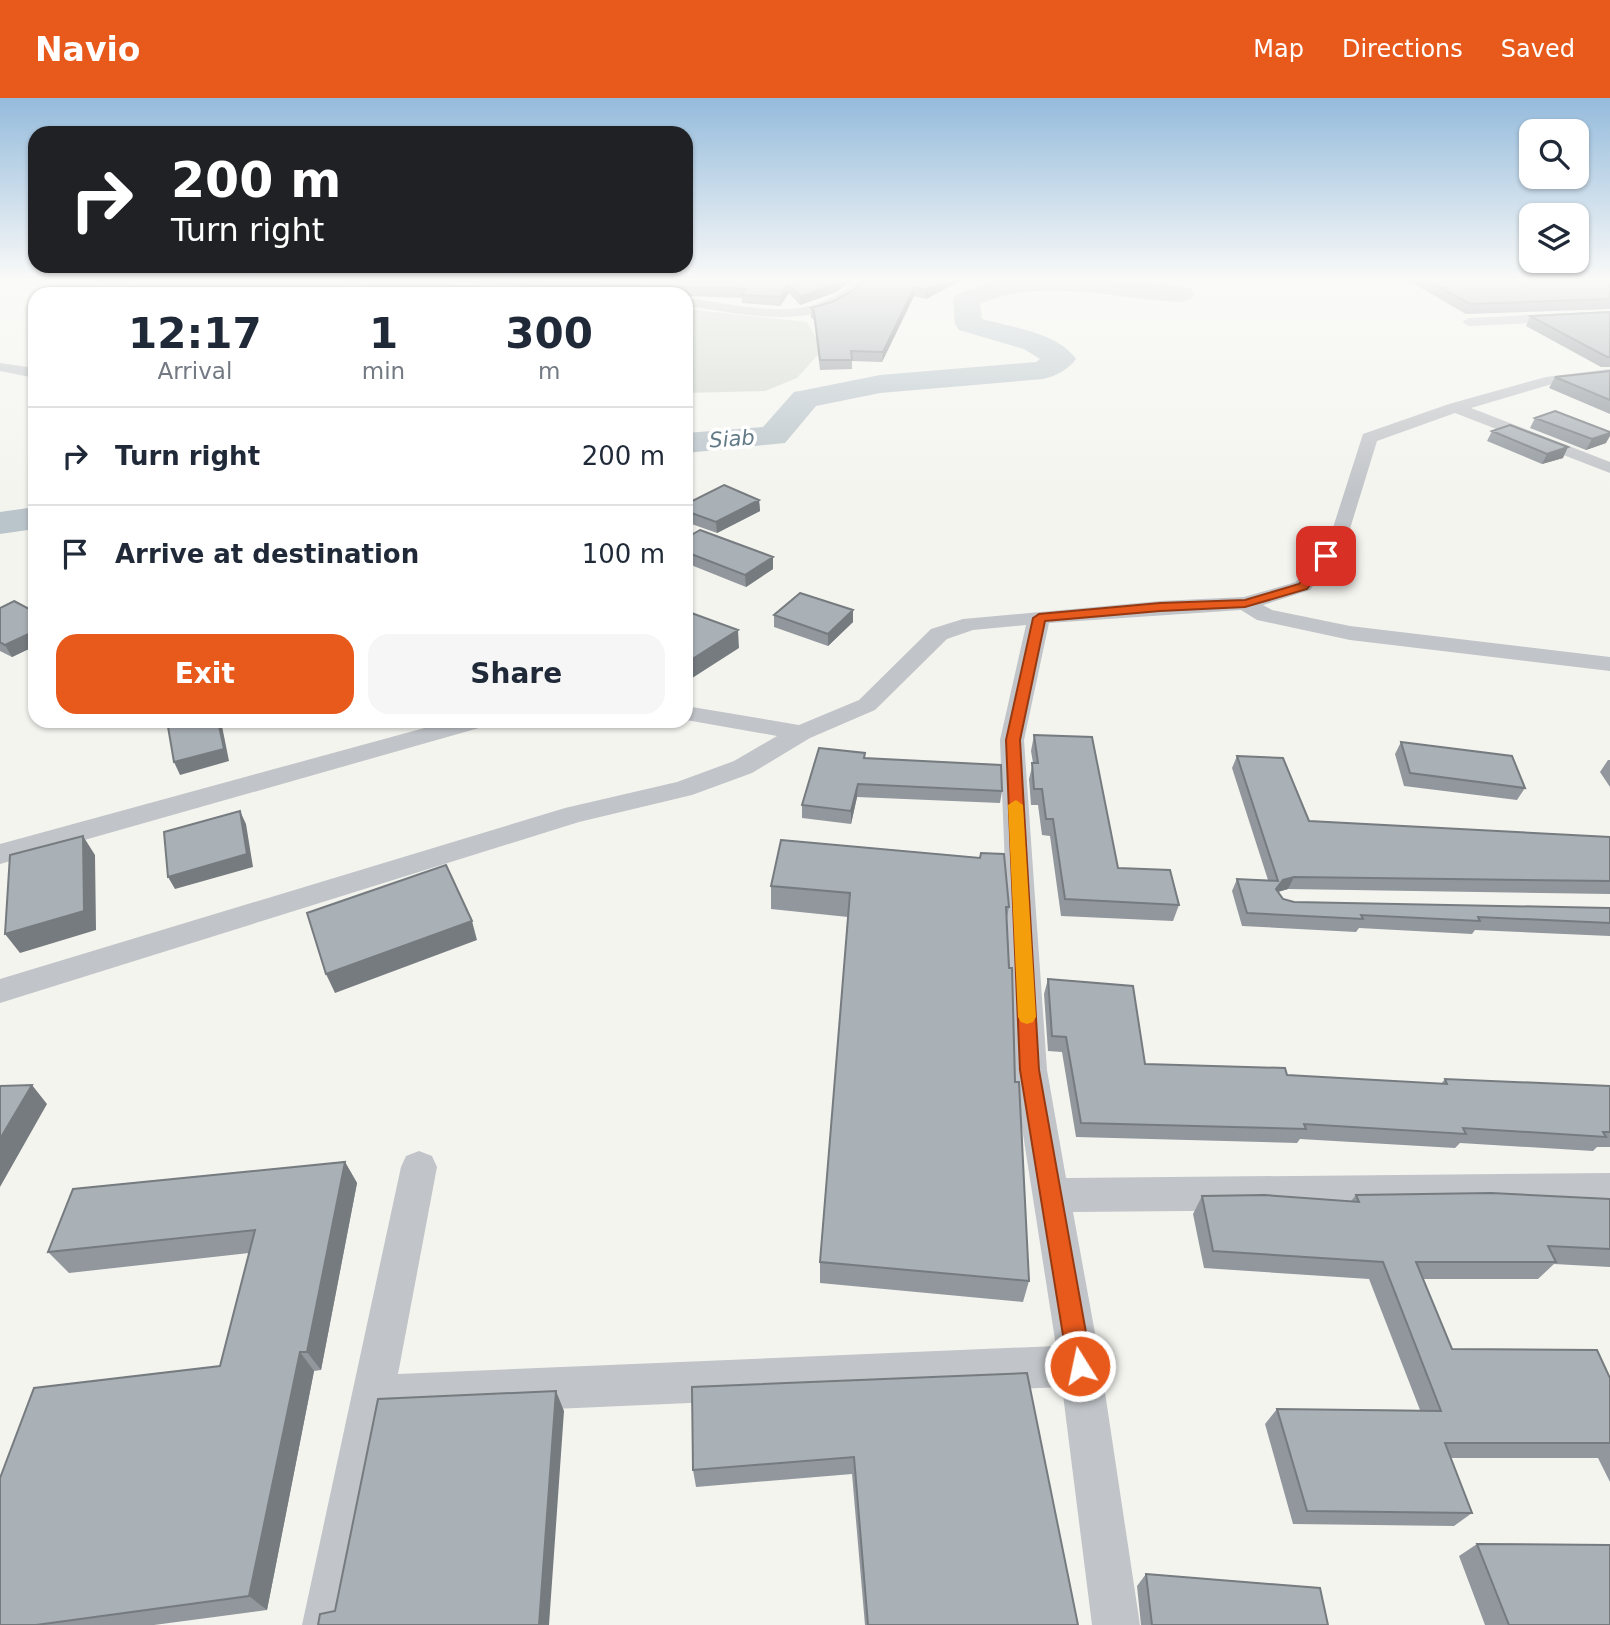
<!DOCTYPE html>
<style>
body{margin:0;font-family:"DejaVu Sans",sans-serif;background:#f6f6f7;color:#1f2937;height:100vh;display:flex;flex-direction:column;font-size:26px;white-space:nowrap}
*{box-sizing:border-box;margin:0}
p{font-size:23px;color:#747a83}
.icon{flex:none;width:38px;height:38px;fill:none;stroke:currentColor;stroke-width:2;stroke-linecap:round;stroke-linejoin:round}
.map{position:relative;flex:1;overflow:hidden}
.details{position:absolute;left:28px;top:189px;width:665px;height:441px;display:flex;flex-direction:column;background:#fff;border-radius:21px;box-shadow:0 2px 5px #0004}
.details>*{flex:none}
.hud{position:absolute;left:28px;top:28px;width:665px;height:147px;border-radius:21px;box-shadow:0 2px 5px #0004;background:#202124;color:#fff;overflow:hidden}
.buttons{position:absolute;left:1519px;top:21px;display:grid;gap:14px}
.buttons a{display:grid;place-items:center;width:70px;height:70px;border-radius:14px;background:#fff;box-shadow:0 2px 5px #0004;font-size:35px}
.pin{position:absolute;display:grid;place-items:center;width:60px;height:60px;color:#fff;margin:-30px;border-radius:14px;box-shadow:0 4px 10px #0006}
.me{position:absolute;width:77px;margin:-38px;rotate:350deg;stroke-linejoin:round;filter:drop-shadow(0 0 5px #0008)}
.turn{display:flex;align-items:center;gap:24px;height:147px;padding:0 28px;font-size:32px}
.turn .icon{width:91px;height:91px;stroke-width:2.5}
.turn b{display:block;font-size:49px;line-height:60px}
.eta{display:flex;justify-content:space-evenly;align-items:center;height:119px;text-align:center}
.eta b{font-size:42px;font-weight:700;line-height:49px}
.action{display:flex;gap:14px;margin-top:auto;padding:14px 28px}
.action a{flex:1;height:80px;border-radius:21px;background:#e8591c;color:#fff;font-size:28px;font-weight:700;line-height:80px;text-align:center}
.action a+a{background:#f6f6f7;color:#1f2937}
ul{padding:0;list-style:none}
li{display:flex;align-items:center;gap:21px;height:98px;padding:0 28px;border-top:2px solid #e0e1e3}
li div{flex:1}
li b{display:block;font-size:26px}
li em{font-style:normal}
header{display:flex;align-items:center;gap:42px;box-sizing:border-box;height:98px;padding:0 35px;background:#e8591c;color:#fff}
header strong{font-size:33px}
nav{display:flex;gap:38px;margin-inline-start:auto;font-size:24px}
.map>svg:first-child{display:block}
</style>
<header>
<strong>Navio</strong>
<nav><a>Map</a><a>Directions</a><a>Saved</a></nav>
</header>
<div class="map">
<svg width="1610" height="1527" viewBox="0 0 1610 1527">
<rect width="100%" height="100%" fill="#f4f4ef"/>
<path fill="#d4dbd1" d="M686,211L807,224L823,251L797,280L765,293L686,295Z"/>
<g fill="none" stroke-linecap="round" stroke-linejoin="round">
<path fill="#bac5cb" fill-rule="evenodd" d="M1158,182H1163L1184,196L1180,197Z"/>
<path fill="#bac5cb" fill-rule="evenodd" d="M996,182H1099L1182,188L1191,191L1195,196L1191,201L1182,204C1117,202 1041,178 980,206L982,221C1011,229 1058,235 1076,261C1068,272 1056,278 1043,281L880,295L816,308L785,345L686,355V335L763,329L794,294L805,292L880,277L1036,264L1040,261L1024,251L959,232L955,226L953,202L957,196Z
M35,409V431L0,436V414Z"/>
<path fill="#c1c4c8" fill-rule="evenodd" d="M93,182H134C125,188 102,188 93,182Z
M340,182H395L541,192L547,196H487L346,186Z
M856,182H869C824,238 748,216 686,208V200C747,207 807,229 856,182Z
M1610,213V221L1469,228L1462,224L1469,220Z
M0,265L35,270V280L0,273Z
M1610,271V281L1552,286L1471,310L1610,364V375L1455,315L1377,343L1345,447L1310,492L1263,507L1272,512L1350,528L1610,559V573L1350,542L1257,522L1241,512L1049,525L1024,642L1047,972L1066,1080L1610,1075V1109L1073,1114L1101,1268L1140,1527H1092L1062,1289L390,1318L350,1527H302L401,1069L406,1058L419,1053L432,1058L437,1069L398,1276L1056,1248L1013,972L1000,642L1026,527L973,532L947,541L875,612L810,640L752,675L692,697L579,724L0,905V881L565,710L677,684L734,663L777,638L686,622V608L799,627L859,602L931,531L963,521L1160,503L1244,499L1296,484L1329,442L1363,336L1449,306L1546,279Z
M450,623H489L486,628L0,766V746Z"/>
</g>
<path fill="#91979d" d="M421,182H852L836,194L800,207L789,195L780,208L742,205V200L686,198V196H630L547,193L541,189Z
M864,182H962L926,201L914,198L882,264L852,263V271L820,272L814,222L811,219V210L832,204L852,193Z
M1407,182H1610V211L1466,216Z
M1610,214V269H1601L1526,228L1530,218Z
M1610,273V316L1549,290L1555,279Z
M1535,320L1606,345L1586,352L1530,330Z
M1492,333L1563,360L1542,366L1487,343Z
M759,402L760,413L717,435L686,424V406Z
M686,440L773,471L746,489L686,465Z
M0,510L35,514V548L12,559L0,553Z
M853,512V524L828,548L774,529V517Z
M1034,637L1118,770L1179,807L1173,823L1061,818L1050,738L1042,737L1038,707H1031L1029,681L1033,665L1031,653Z
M1401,644L1525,690L1517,702L1404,688L1395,656Z
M865,655V660L1002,693L1000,705L857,699L851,726L802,720V707Z
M1237,658L1309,723L1610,739V796L1288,791L1278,794L1283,801L1294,804L1610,810V838L1475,832L1472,836L1359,830L1356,834L1242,828L1232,793L1237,781L1268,782L1232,670Z
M1608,662H1610V689L1600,674Z
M771,788L1009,809L1007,820L1015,984L1029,1183L1023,1204L820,1185V1164L848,819L771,811Z
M1048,881L1145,966L1287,977L1441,986L1445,981L1610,988V1049H1597L1593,1053L1460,1045L1455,1050L1300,1041L1297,1045L1076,1039L1062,954L1048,953L1044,896Z
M345,1064L357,1085L321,1272L314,1273L267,1512L154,1527H0L220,1268L249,1155L69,1175L48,1154Z
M1356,1097L1610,1101V1169L1554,1166L1538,1181H1423L1452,1251L1610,1280V1384L1598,1360H1451L1472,1415L1454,1428L1293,1426L1265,1326L1277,1311L1420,1312L1369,1181L1204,1170L1193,1116L1202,1098L1351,1103Z
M1027,1275L1078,1527H865L852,1376L696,1389L693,1372Z
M1477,1446L1610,1527H1485L1459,1458Z
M1146,1476L1328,1527H1141L1137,1488Z"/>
<path fill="#767b7f" d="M841,182H852L836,194L800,207V198Z
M947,182H962L926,201V192Z
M789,186V195L780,208V199Z
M914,190V198L882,264L883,254Z
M1610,335V338L1606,345L1586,352L1592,341Z
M1568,349L1563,360L1542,366L1547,356Z
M759,402L760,413L717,435L716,424Z
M773,459V471L746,489L745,477Z
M853,512V524L828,548V536Z
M738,532L739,550L686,584V565Z
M35,533V548L12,559L5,547Z
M218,623H221L229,663L180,677L174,664Z
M858,686L857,699L851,726V713Z
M240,713L246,726L253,769L175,791L168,779Z
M83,738L95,757L96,832L20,855L5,836Z
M1294,779L1288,791L1277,794L1276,791L1283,782Z
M472,823L477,842L335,895L326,876Z
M32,987L47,1006L0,1089V1041Z
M345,1064L357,1085L321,1272L307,1254Z
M300,1254L314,1273L267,1512L249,1498Z
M556,1293L564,1313L549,1527H539Z"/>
<path fill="#a9b0b6" stroke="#767b7f" stroke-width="2" d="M541,182H841L836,186L800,198L789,186L780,199L741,197L746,191L546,185Z
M864,182H947L926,192L914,190L883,254L851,253L852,262H820L814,213L811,210L832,204L852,193Z
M1427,182H1610V201L1470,206Z
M1610,214V259H1607L1530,218Z
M1610,273V302L1555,279Z
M1555,313L1610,334V335L1592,341L1535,320Z
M1510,327L1568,349L1547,356L1492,333Z
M724,387L759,402L716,424L686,413V406Z
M700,432L773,459L745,477L686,454V440Z
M800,495L853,512L828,536L774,517Z
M14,503L35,514V533L5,547L0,544V510Z
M686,513L738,532L686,565Z
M167,623H218L224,651L174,664Z
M1034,637L1092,639L1118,770L1170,772L1179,807L1065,801L1053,721H1046L1042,691H1034L1032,665H1038Z
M1401,644L1512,658L1525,690L1410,675Z
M819,650L865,655L864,660L1001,667L1002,693L858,686L851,713L802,707Z
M1237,658L1283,660L1309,723L1610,739V783L1294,779L1283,782L1276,791L1283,801L1294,804L1610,810V825L1478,819L1480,823L1361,817L1363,821L1247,815L1237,781L1278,783Z
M240,713L247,756L168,779L164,734Z
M83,738L84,813L5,836L10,757Z
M781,742L980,760L981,755L1004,756L1009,809H1006L1009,870H1012L1015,984H1019L1029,1183L820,1164L850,795L771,788Z
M446,767L472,823L326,876L307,815Z
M1048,881L1133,888L1145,966L1285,970L1287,977L1447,986L1445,981L1610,988V1034H1603L1606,1039L1463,1030L1466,1036L1304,1026L1306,1031L1081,1025L1066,939L1052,938Z
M32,987L0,1041V988Z
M345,1064L307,1254H300L249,1498L36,1527H0V1380L34,1290L220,1268L255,1132L48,1154L73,1091Z
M1491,1095L1610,1101V1151L1548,1148L1556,1164H1416L1452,1251L1597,1252L1610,1280V1345H1445L1472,1415L1307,1413L1277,1311L1441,1313L1383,1164L1213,1153L1202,1098L1264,1097L1359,1104L1356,1097Z
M1027,1275L1078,1527H868L854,1359L693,1372L692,1289Z
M556,1293L539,1527H318L320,1516L335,1513L378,1301Z
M1477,1446L1610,1447V1527H1509Z
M1146,1476L1320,1490L1328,1527H1152Z"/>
<linearGradient id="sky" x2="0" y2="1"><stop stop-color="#95bbdc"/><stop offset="0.46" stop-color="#fafaf8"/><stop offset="1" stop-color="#fafaf8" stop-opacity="0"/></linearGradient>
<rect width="1610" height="395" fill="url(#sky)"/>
<path fill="#e8591c" stroke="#973a12" stroke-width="2" d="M1322,456L1332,458L1307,491L1245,509L1160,513L1045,523L1020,642L1039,972L1092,1268L1088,1277L1080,1280L1072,1277L1068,1268L1020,972L1006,642L1033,520L1039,516L1160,505L1245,502L1299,486Z"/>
<path fill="#f59e0b" d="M1016,702L1023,707L1036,919L1033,924L1027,926L1021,924L1018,919L1008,707Z"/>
<g text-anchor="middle" stroke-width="7" stroke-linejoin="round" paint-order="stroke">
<g font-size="21" font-style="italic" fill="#627a86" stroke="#fff">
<text transform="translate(732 341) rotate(-4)" y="7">Siab</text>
</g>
</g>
</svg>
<div class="buttons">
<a><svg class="icon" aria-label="search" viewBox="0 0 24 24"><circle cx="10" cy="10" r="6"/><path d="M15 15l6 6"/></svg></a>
<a><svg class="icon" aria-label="layers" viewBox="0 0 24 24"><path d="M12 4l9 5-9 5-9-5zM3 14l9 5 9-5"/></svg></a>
</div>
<div class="pin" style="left:1326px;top:458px;background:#d93025"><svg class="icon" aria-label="arrive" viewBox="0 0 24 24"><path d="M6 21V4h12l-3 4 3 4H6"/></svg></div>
<svg class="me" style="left:1080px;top:1268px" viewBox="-20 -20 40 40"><circle r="17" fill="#e8591c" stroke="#fff" stroke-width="3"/><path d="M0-11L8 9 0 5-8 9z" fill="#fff"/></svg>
<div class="hud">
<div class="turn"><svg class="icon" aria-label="right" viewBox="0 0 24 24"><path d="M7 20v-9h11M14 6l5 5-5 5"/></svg><div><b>200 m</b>Turn right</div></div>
</div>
<section class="details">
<div class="eta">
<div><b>12:17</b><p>Arrival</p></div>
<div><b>1</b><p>min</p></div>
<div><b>300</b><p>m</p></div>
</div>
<ul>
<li><svg class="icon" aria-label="right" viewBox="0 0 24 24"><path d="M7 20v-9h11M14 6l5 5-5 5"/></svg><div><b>Turn right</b></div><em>200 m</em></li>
<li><svg class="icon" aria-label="arrive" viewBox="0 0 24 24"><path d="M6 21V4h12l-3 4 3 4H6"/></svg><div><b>Arrive at destination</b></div><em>100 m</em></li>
</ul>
<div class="action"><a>Exit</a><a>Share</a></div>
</section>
</div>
